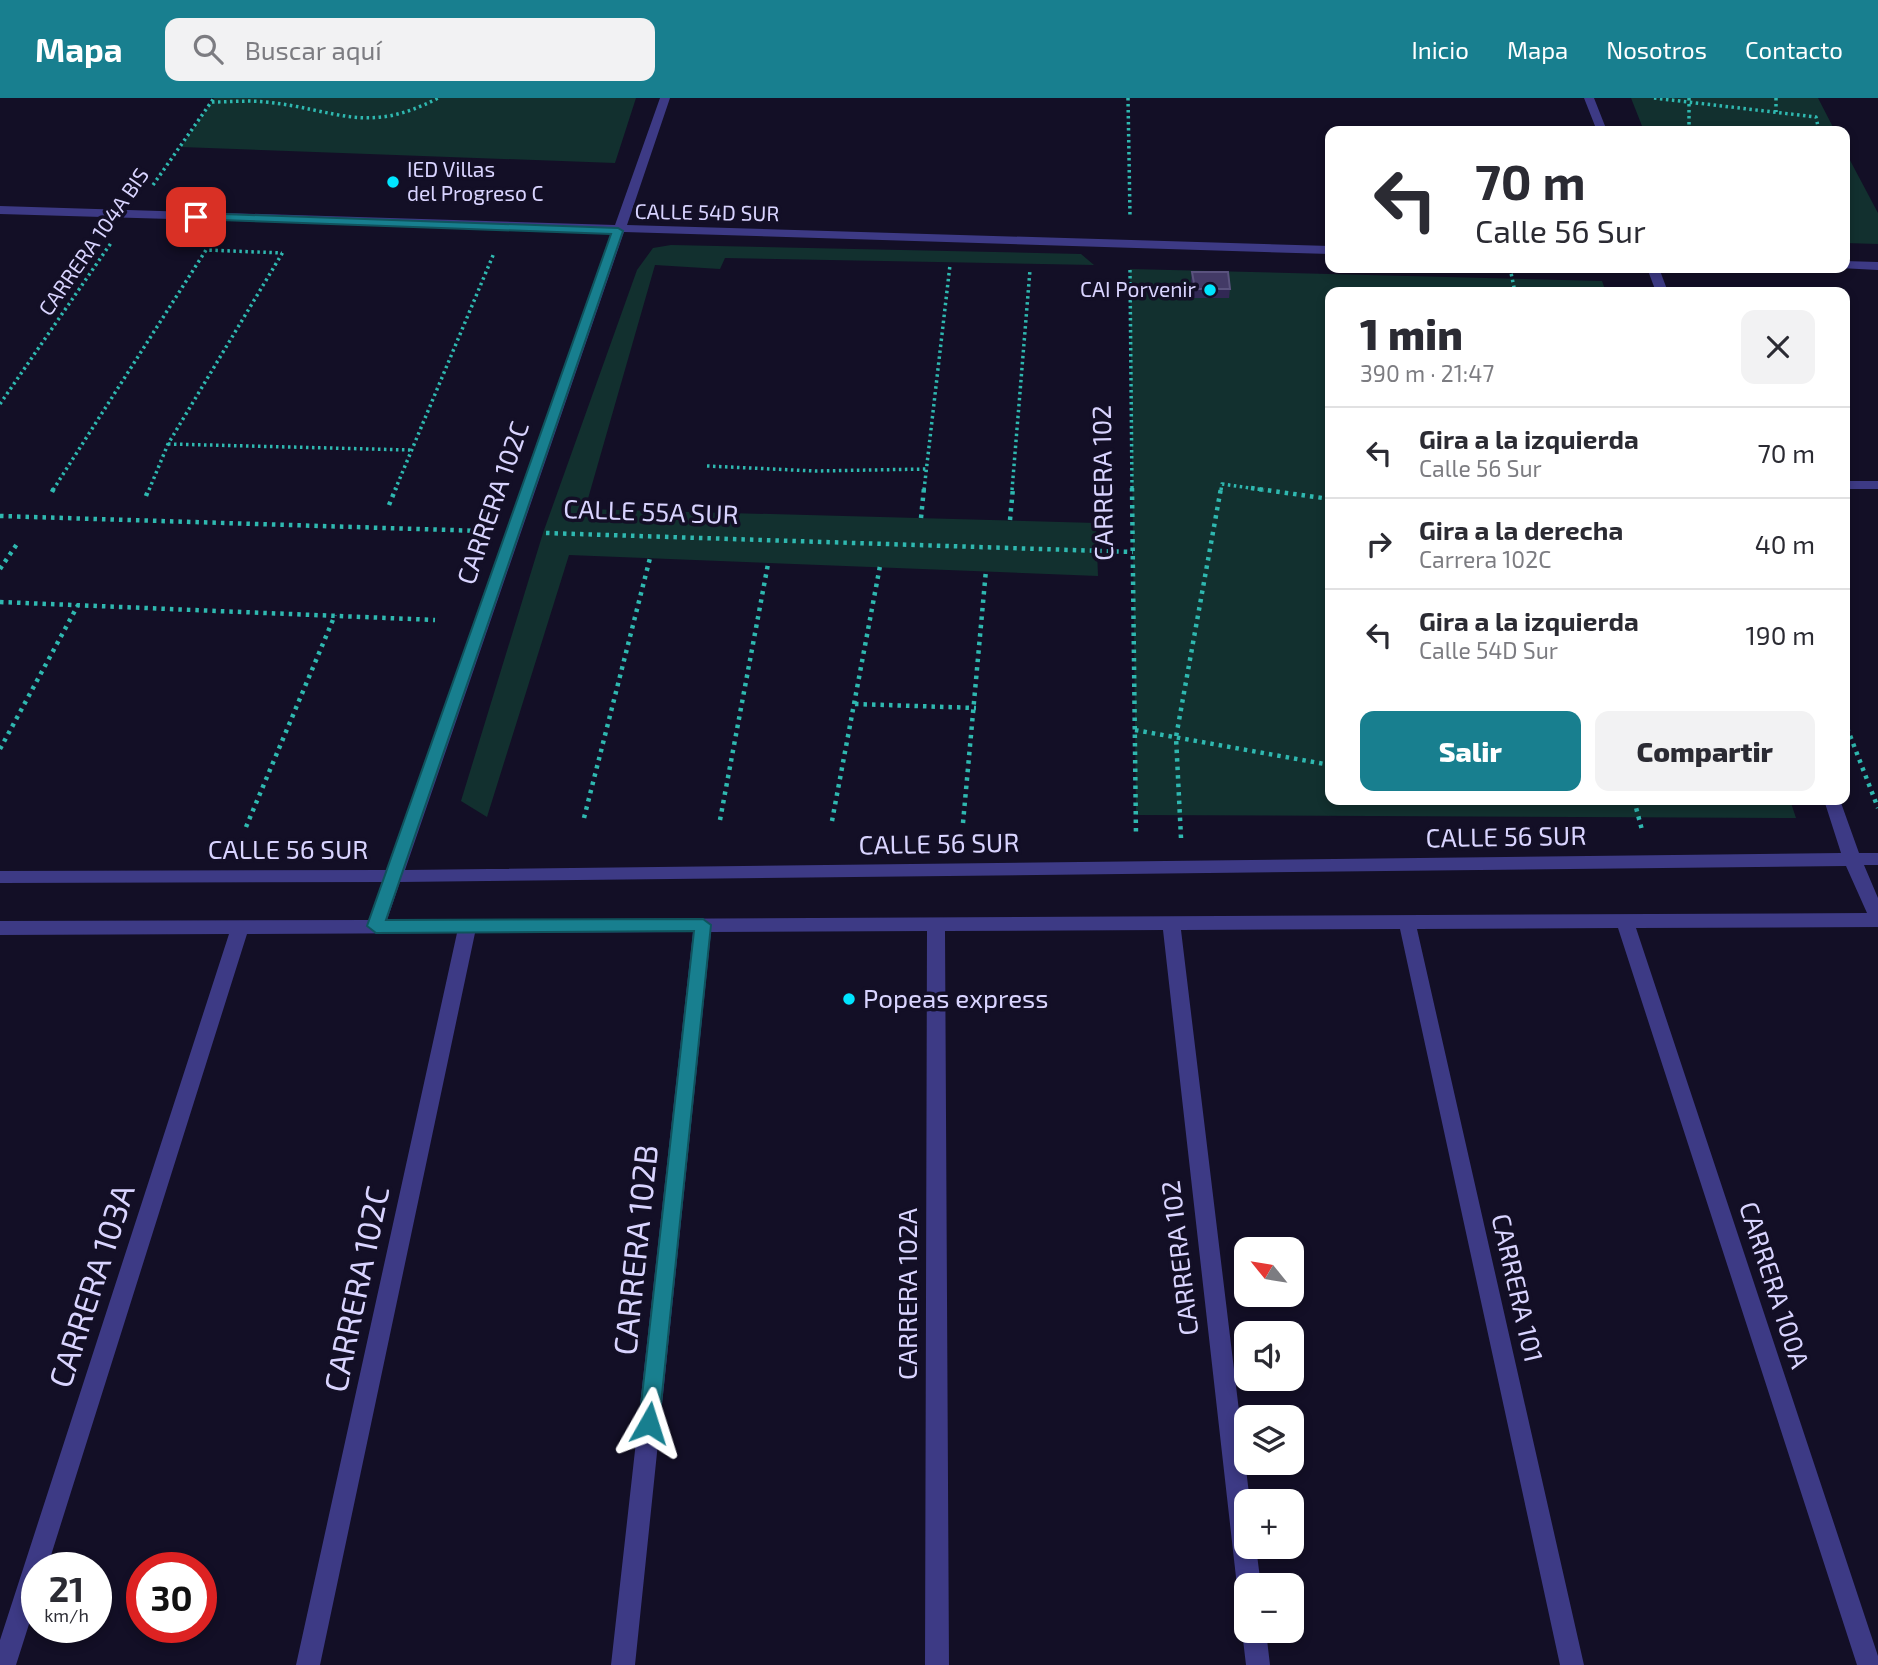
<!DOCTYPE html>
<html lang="es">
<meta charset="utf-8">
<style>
body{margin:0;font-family:"Exo 2",sans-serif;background:#f2f2f3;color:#2b2b33;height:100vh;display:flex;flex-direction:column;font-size:26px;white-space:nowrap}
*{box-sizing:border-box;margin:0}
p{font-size:23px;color:#7c7c81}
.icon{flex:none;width:38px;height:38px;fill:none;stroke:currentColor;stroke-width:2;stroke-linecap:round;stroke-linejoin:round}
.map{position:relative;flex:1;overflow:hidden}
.drawer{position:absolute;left:1325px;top:189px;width:525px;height:518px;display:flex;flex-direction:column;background:#fff;border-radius:14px;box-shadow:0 4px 10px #0003}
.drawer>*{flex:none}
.banner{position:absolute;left:1325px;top:28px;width:525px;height:147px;border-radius:14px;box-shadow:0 4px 10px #0003;background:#fff;color:#2b2b33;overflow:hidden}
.needle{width:46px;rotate:300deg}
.buttons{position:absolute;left:1234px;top:1139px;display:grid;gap:14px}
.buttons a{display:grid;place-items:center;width:70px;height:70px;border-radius:14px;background:#fff;box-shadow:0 4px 10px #0003;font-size:35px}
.speed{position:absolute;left:21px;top:1454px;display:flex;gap:14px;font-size:35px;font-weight:700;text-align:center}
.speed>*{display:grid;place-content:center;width:91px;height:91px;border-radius:50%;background:#fff;box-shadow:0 4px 10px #0003;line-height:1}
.speed small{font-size:18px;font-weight:400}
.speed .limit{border:10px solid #d22;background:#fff;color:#111}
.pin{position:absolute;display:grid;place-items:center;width:60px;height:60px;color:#fff;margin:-30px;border-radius:14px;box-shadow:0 4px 10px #0006}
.me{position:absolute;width:77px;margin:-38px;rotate:6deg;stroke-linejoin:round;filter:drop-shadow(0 0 5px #0008)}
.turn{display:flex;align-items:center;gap:24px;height:147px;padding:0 35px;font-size:32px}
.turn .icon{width:91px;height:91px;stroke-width:2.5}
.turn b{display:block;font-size:49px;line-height:60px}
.round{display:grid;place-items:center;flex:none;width:74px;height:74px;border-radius:14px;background:#f2f2f3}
.head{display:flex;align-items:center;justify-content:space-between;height:119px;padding:0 35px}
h1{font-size:42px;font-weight:800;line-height:52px}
.action{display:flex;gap:14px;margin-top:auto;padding:14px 35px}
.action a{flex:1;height:80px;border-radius:14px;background:#187f8f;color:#fff;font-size:28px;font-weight:800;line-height:80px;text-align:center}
.action a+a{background:#f2f2f3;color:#2b2b33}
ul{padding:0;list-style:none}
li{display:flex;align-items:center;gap:21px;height:91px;padding:0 35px;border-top:2px solid #e1e1e2}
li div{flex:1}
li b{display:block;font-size:26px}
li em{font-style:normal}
header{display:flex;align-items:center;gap:42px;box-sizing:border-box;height:98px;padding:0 35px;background:#187f8f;color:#fff}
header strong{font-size:33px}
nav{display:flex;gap:38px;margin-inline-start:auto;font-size:24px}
.search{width:490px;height:63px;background:#f2f2f3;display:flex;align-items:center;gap:18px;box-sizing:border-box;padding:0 24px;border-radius:14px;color:#7c7c81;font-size:26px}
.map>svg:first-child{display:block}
</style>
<header>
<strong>Mapa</strong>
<div class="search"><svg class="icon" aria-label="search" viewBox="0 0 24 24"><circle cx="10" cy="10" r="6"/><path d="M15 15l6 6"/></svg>Buscar aquí</div>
<nav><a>Inicio</a><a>Mapa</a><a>Nosotros</a><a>Contacto</a></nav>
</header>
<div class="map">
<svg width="1878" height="1567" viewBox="0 0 1878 1567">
<rect width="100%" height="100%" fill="#130f26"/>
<path fill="#12302f" d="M214,0H636L615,65L181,49Z
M1631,0H1818L1835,33H1644Z
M1844,51L1878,115V146L1845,145Z
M671,147L1081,156L1094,167L725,160L720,171L655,167L585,411L1096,425L1098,478L569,457L487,719L461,703L543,435L637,172L653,150Z
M1130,171L1602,183L1606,194H1330V702H1790L1796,720L1136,717Z"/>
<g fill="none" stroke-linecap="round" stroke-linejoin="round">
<path stroke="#2fb8b0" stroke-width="3.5" stroke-dasharray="2.5 3.5" stroke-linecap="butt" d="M1128,0L1130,118
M1654,0L1816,19L1819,33
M1689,0V33
M1776,0V14
M212,4C230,4 248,2 266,4C336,11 366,38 438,0
M153,87L214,0
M1510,170L1515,194
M1130,172L1132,392
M0,306L111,145
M168,346L410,352
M707,368L815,373L928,371
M53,392L206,152L282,155
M149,392L168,346L283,154
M395,392L494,155
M924,392L950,167
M1012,392L1030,172
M1221,392L1222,386L1264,392"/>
<path stroke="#2fb8b0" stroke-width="4.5" stroke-dasharray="3.5 5" stroke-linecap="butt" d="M1132,390L1136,738
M1251,390L1330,401
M52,394L54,390
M146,398L149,390
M389,407L396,390
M0,418L482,433
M921,420L924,390
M1010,422L1013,390
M546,435L1133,454
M0,471L19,443
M0,504L435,522
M855,606L976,610
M1844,622L1878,710
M1135,632L1330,667
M0,651L78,507
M1634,702L1642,732
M584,720L650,460
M720,722L768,466
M832,723L880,468
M963,725L986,472
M246,729L335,517
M1181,740L1176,639L1221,390"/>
<path fill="#3d3a85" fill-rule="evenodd" d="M660,0H670L627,127L1330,148V156L624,134L405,772L1841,755L1824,702H1840L1859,755H1878V767H1864L1878,800V829L1636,830L1878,1558V1567H1857L1618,830L1417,831L1584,1567H1560L1400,831L1181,832L1250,1404H1246V1449H1256L1261,1488H1246V1498L1241,1496L1237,1488L1163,832L945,833L949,1567H925L927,833L711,834L635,1567H611L693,834L475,835L320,1567H296L457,835L247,836L47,1470H37V1501L16,1567H0V1542L229,836L0,837V823L370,822L383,784L0,785V773L387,772L612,134L0,116V108L615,127ZM1846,768L1867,815L387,822L400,784Z
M1584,0H1594L1607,33H1597Z
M1844,163L1878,164V172L1840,170H1844Z
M1647,170H1659L1668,194H1656Z
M1844,383H1878V391H1844Z
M1246,1524V1533H1266L1270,1567H1246L1242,1533Z"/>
</g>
<path fill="#312854" d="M1192,174L1230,191L1229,200H1194L1191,183Z"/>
<path fill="#433a66" stroke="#5a527e" stroke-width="2" d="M1192,174H1228L1230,191H1195Z"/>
<path fill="#187f8f" stroke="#10535d" stroke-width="2" d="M196,115L618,130L623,133L386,822L703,821L711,827L659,1325L656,1332L649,1335L642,1332L639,1325L694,833L376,835L367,828L611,136L192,121L190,119Z"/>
<g fill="#00e5ff" stroke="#130f26" stroke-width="2.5">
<circle cx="393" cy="84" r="7"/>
<circle cx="1210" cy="192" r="7"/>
<circle cx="849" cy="901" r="7"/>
</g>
<g text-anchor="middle" stroke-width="7" stroke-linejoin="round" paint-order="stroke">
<g font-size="21" fill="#d9d4ff" stroke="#130f26" text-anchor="start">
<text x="407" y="79">IED Villas<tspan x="407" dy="24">del Progreso C</tspan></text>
<text x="1196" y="199" text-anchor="end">CAI Porvenir</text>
</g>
<g font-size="21" fill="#d9d4ff" stroke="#130f26">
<text transform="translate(707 115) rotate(1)" y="7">CALLE 54D SUR</text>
<text transform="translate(94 144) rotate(-55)" y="7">CARRERA 104A BIS</text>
</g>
<g font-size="26" fill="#d9d4ff" stroke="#130f26">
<text transform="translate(1103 385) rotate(-91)" y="9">CARRERA 102</text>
<text transform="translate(493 405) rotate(-71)" y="9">CARRERA 102C</text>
<text transform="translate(651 414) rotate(2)" y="9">CALLE 55A SUR</text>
<text transform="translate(1506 739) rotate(-1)" y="9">CALLE 56 SUR</text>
<text transform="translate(939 746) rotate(-1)" y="9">CALLE 56 SUR</text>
<text x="288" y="761">CALLE 56 SUR</text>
<text transform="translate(1180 1160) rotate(-97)" y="9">CARRERA 102</text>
<text transform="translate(1774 1187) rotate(72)" y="9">CARRERA 100A</text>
<text transform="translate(1517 1190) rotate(77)" y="9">CARRERA 101</text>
<text transform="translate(908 1196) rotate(-90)" y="9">CARRERA 102A</text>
</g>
<g font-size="26" fill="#d9d4ff" stroke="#130f26" text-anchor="start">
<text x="863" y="910">Popeas express</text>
</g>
<g font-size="32" fill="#d9d4ff" stroke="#130f26">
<text transform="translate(636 1152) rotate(-84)" y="11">CARRERA 102B</text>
<text transform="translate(92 1188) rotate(-72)" y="11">CARRERA 103A</text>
<text transform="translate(357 1191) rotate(-78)" y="11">CARRERA 102C</text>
</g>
</g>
</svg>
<div class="buttons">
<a><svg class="needle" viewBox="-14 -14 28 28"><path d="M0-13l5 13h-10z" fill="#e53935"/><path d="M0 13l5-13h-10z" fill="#7c7c81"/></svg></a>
<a><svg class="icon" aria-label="sound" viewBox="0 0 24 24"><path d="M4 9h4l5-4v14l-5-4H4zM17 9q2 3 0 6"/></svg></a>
<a><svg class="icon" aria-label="layers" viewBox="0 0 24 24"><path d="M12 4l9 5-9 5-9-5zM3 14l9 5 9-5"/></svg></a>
<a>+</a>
<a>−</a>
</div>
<div class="speed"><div>21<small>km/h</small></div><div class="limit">30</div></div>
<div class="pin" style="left:196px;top:119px;background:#d93025"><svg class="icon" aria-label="arrive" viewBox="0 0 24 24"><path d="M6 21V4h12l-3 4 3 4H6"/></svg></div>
<svg class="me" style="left:649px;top:1325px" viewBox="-20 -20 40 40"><path d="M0-17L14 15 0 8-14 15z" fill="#187f8f" stroke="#fff" stroke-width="4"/></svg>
<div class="banner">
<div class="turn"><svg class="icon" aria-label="left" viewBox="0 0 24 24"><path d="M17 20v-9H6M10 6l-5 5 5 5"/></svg><div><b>70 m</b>Calle 56 Sur</div></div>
</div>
<section class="drawer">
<div class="head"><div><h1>1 min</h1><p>390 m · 21:47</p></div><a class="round"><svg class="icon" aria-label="close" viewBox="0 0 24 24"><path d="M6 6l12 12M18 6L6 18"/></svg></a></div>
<ul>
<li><svg class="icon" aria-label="left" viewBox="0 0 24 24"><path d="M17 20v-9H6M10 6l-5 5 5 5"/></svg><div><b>Gira a la izquierda</b><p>Calle 56 Sur</p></div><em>70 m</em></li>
<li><svg class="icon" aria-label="right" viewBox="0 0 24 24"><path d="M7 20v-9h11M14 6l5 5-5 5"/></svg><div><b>Gira a la derecha</b><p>Carrera 102C</p></div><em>40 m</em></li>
<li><svg class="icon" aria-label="left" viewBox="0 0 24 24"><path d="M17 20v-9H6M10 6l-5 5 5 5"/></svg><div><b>Gira a la izquierda</b><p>Calle 54D Sur</p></div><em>190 m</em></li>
</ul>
<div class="action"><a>Salir</a><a>Compartir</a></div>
</section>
</div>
